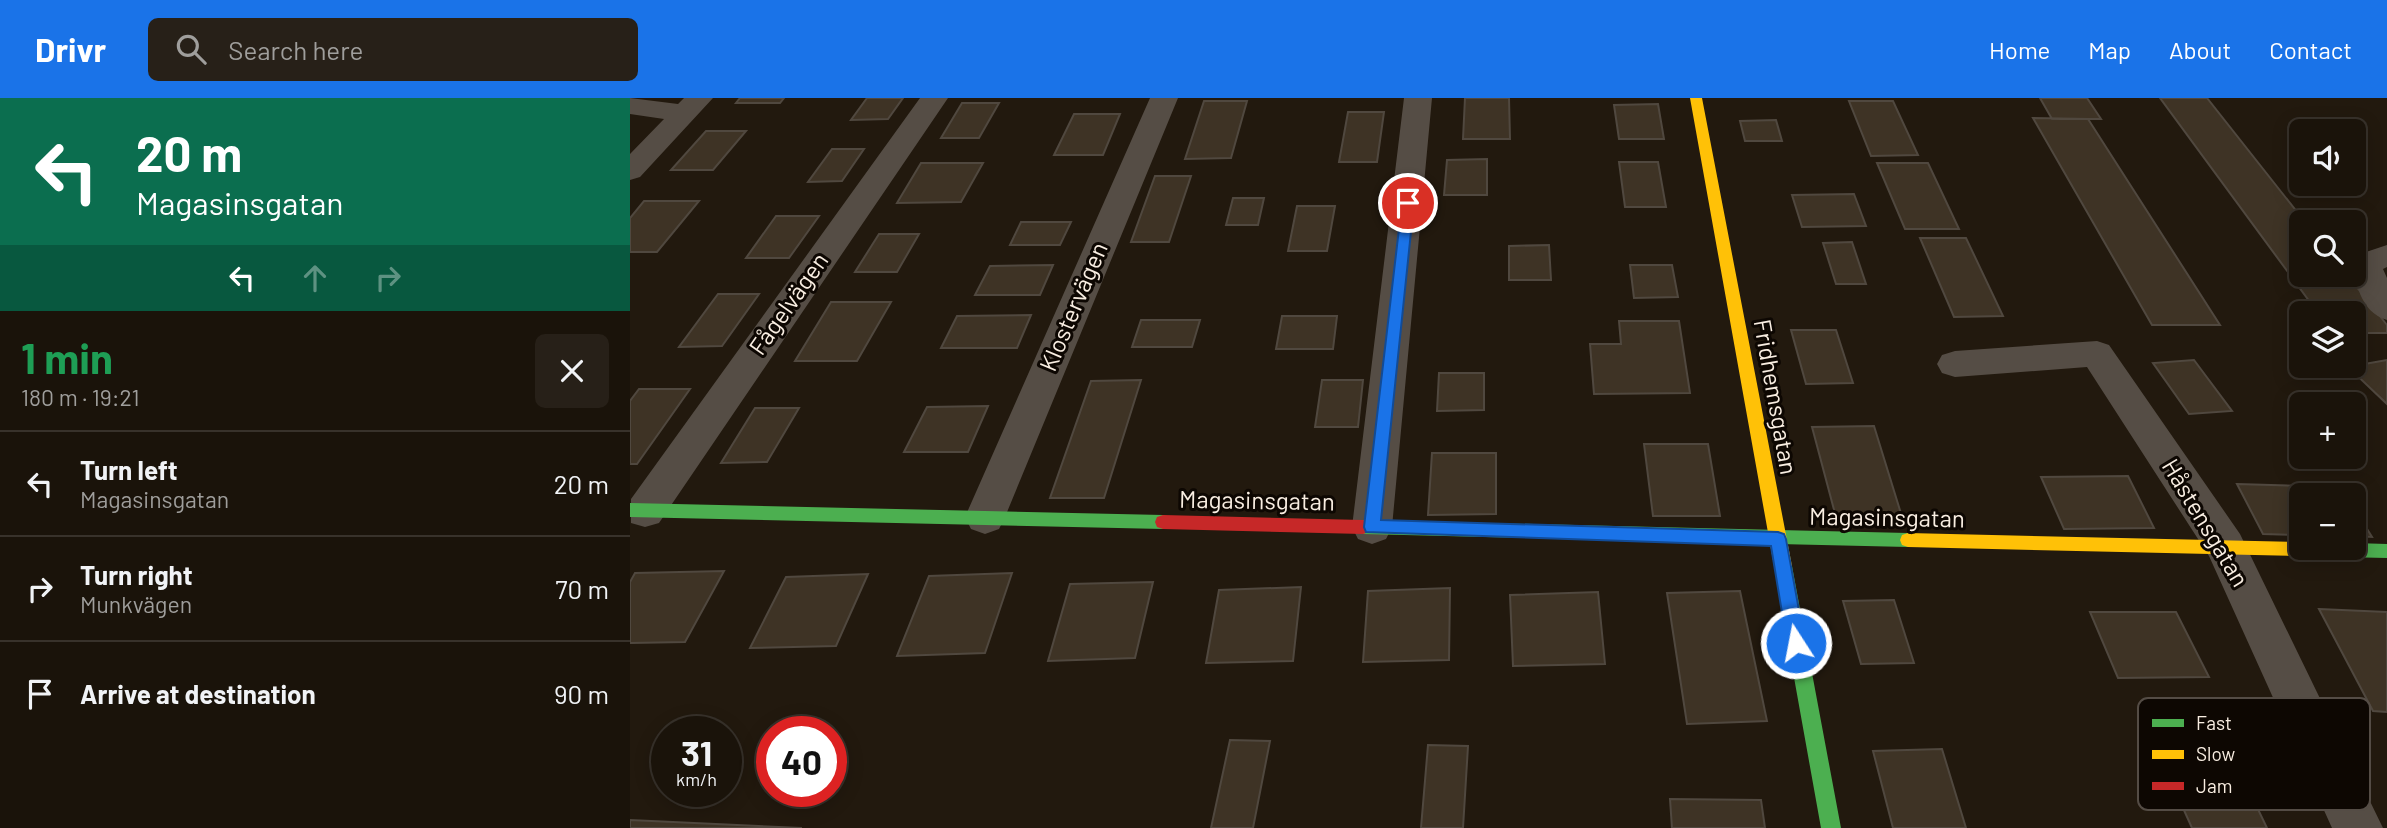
<!DOCTYPE html>
<meta charset="utf-8">
<style>
body{margin:0;font-family:Barlow,sans-serif;background:#272018;color:#f1f3f6;height:100vh;display:flex;flex-direction:column;font-size:26px;white-space:nowrap}
*{box-sizing:border-box;margin:0}
p{font-size:23px;color:#9f9e9c}
.icon{flex:none;width:38px;height:38px;fill:none;stroke:currentColor;stroke-width:2;stroke-linecap:round;stroke-linejoin:round}
.map{position:relative;flex:1;overflow:hidden}
.details{display:flex;flex-direction:column;background:#1a130a;width:630px}
.details>*{flex:none}
.top-card{background:#0b6e4f;color:#fff;overflow:hidden}
.tools{position:absolute;left:1659px;top:21px;display:grid;gap:14px}
.tools a{display:grid;place-items:center;width:77px;height:77px;border-radius:10px;background:#1a130a;box-shadow:0 4px 18px #0003,0 0 0 2px #38322b;font-size:35px}
.speed{position:absolute;left:21px;top:618px;display:flex;gap:14px;font-size:35px;font-weight:700;text-align:center}
.speed>*{display:grid;place-content:center;width:91px;height:91px;border-radius:50%;background:#1a130a;box-shadow:0 4px 18px #0003,0 0 0 2px #38322b;line-height:1}
.speed small{font-size:18px;font-weight:400}
.speed .limit{border:10px solid #d22;background:#fff;color:#111}
.pin{position:absolute;display:grid;place-items:center;width:60px;height:60px;color:#fff;margin:-30px;border:4px solid #fff;border-radius:50%;box-shadow:0 2px 7px #0007}
.me{position:absolute;width:77px;margin:-38px;rotate:349deg;stroke-linejoin:round;filter:drop-shadow(0 0 5px #0008)}
.turn{display:flex;align-items:center;gap:24px;height:147px;padding:0 21px;font-size:32px}
.turn .icon{width:91px;height:91px;stroke-width:2.5}
.turn b{display:block;font-size:49px;line-height:60px}
.lanes{display:flex;align-items:center;height:66px;padding:0 21px;background:#0003;justify-content:center;gap:35px;direction:ltr}
.lanes .off{opacity:.35}
.round{display:grid;place-items:center;flex:none;width:74px;height:74px;border-radius:10px;background:#272018}
.head{display:flex;align-items:center;justify-content:space-between;height:119px;padding:0 21px}
h1{font-size:42px;font-weight:700;line-height:52px;color:#1e9e55}
ul{padding:0;list-style:none}
li{display:flex;align-items:center;gap:21px;height:105px;padding:0 21px;border-top:2px solid #38322b}
li div{flex:1}
li b{display:block;font-size:26px}
li em{font-style:normal}
header{display:flex;align-items:center;gap:42px;box-sizing:border-box;height:98px;padding:0 35px;background:#1a73e8;color:#fff}
header strong{font-size:33px}
nav{display:flex;gap:38px;margin-inline-start:auto;font-size:24px}
.search{width:490px;height:63px;background:#272018;display:flex;align-items:center;gap:18px;box-sizing:border-box;padding:0 24px;border-radius:10px;color:#9f9e9c;font-size:26px}
main{display:flex;flex:1;min-height:0}
.map>svg:first-child{display:block}
</style>
<header>
<strong>Drivr</strong>
<div class="search"><svg class="icon" aria-label="search" viewBox="0 0 24 24"><circle cx="10" cy="10" r="6"/><path d="M15 15l6 6"/></svg>Search here</div>
<nav><a>Home</a><a>Map</a><a>About</a><a>Contact</a></nav>
</header>
<main>
<section class="details">
<div class="top-card">
<div class="turn"><svg class="icon" aria-label="left" viewBox="0 0 24 24"><path d="M17 20v-9H6M10 6l-5 5 5 5"/></svg><div><b>20 m</b>Magasinsgatan</div></div>
<div class="lanes"><svg class="icon" aria-label="left" viewBox="0 0 24 24"><path d="M17 20v-9H6M10 6l-5 5 5 5"/></svg><svg class="icon off" aria-label="ahead" viewBox="0 0 24 24"><path d="M12 20V5M6 11l6-6 6 6"/></svg><svg class="icon off" aria-label="right" viewBox="0 0 24 24"><path d="M7 20v-9h11M14 6l5 5-5 5"/></svg></div>
</div>
<div class="head"><div><h1>1 min</h1><p>180 m · 19:21</p></div><a class="round"><svg class="icon" aria-label="close" viewBox="0 0 24 24"><path d="M6 6l12 12M18 6L6 18"/></svg></a></div>
<ul>
<li><svg class="icon" aria-label="left" viewBox="0 0 24 24"><path d="M17 20v-9H6M10 6l-5 5 5 5"/></svg><div><b>Turn left</b><p>Magasinsgatan</p></div><em>20 m</em></li>
<li><svg class="icon" aria-label="right" viewBox="0 0 24 24"><path d="M7 20v-9h11M14 6l5 5-5 5"/></svg><div><b>Turn right</b><p>Munkvägen</p></div><em>70 m</em></li>
<li><svg class="icon" aria-label="arrive" viewBox="0 0 24 24"><path d="M6 21V4h12l-3 4 3 4H6"/></svg><div><b>Arrive at destination</b></div><em>90 m</em></li>
</ul>
</section>
<div class="map">
<svg width="1757" height="730" viewBox="0 0 1757 730">
<rect width="100%" height="100%" fill="#22190e"/>
<path fill="#3e3325" stroke="#50483f" stroke-width="2" d="M110,0H154L150,5H106Z
M237,0H273L258,21L221,22Z
M835,0H879L880,41H833Z
M1410,0H1457L1471,21H1422Z
M1530,0H1577L1675,124H1671V177H1717L1757,227V235H1724V215H1688Z
M574,3H617L601,60L555,61Z
M1219,3H1263L1288,57L1241,58Z
M332,5H369L349,40H311Z
M1028,6L1034,41H989L984,7Z
M718,14H754L747,64H709Z
M444,16H490L473,57H424Z
M1403,20L1458,21L1590,227H1522Z
M1146,22L1152,43H1115L1110,23Z
M76,33H116L83,72H41Z
M202,51H234L212,83L178,84Z
M857,61V97H814L817,62Z
M989,64H1028L1036,109H995Z
M291,65H353L331,104L267,105Z
M1247,65H1298L1329,131H1275Z
M525,78H561L539,144H501Z
M1224,96L1236,128L1172,129L1162,97Z
M603,100H634L628,127H596Z
M14,103H69L27,154H0V120Z
M667,108H705L697,153H658Z
M146,118H189L159,160H116Z
M391,124H441L430,147H380Z
M249,136H289L267,174H225Z
M1290,140H1336L1373,218L1324,219Z
M1222,144L1236,186H1206L1193,145Z
M919,147L921,182H879V148Z
M423,167L410,197H345L360,168Z
M1000,167H1042L1048,199L1004,200Z
M88,196H129L92,248L49,249Z
M201,204H261L227,263H165Z
M401,217L387,250H311L327,218Z
M652,218H707L703,251H646Z
M511,222H570L562,249H502Z
M989,223H1049L1060,295L964,296L960,246H991Z
M1161,232H1206L1223,285L1176,286Z
M1564,262L1602,313L1559,316L1523,265Z
M1757,262V306L1718,269Z
M809,275H854V312L807,313Z
M511,282L474,400H420L461,283Z
M692,282H733L728,329H685Z
M9,291H60L7,366H0V303Z
M358,308L338,354H274L297,309Z
M125,310H169L137,364L91,365Z
M1244,328L1273,422L1207,423L1182,329Z
M1014,346H1078L1090,418H1023Z
M802,355H866V416L798,417Z
M1498,378L1524,430L1434,431L1411,379Z
M1607,386L1711,389L1716,397H1671V437L1633,436Z
M1724,410L1742,439L1724,438Z
M94,473L55,544L0,545V484L5,475Z
M382,475L355,555L267,558L299,478Z
M238,476L206,548L120,550L156,479Z
M523,484L505,560L418,563L440,486Z
M671,489L663,563L576,565L589,492Z
M820,490L819,562L733,564L738,493Z
M1110,493L1137,623L1057,626L1037,495Z
M968,494L975,566L883,568L880,497Z
M1264,502L1284,565L1231,566L1213,503Z
M1689,511L1757,514V614L1743,613Z
M1460,514H1546L1579,579L1488,580Z
M600,642L640,643L623,730H581Z
M798,647L838,648L833,730H791Z
M1312,651L1336,730H1263L1243,653Z
M1612,678L1637,730H1562L1539,679Z
M1040,701L1131,702L1135,730H1042Z
M0,722L172,730H0Z"/>
<g fill="none" stroke-linecap="round" stroke-linejoin="round">
<path fill="#554d45" fill-rule="evenodd" d="M0,0L48,6L54,0H83L10,79L0,82V56L34,21L0,16Z
M290,0H318L29,425L15,429L1,425V401Z
M520,0H548L375,419L369,431L355,436L341,431L335,419Z
M774,0H802L762,429L756,441L742,446L728,441L722,429Z
M1757,147V169L1753,171L1757,180V222C1730,214 1724,183 1724,158Z
M1467,243L1479,247L1610,436L1753,730H1702L1579,458L1457,269L1325,279L1312,275L1307,266L1312,257L1325,253Z"/>
<path fill="#4caf50" fill-rule="evenodd" d="M0,405L533,417L539,419L541,424L539,429L533,431L0,419Z
M733,422L1278,435L1284,437L1286,442L1284,447L1278,449L733,436L727,434L725,429L727,424Z
M1666,444H1671V450H1724V445L1757,446V460L1666,458L1660,456L1658,451L1660,446Z
M1153,461L1159,463L1162,468L1211,730H1191L1144,468L1147,463Z"/>
<path fill="#ffc107" fill-rule="evenodd" d="M1060,0H1072L1162,468L1159,473L1153,475L1147,473L1144,468Z
M1278,435L1666,444L1671,446V450L1674,451L1672,456L1666,458L1278,449L1272,447L1270,442L1272,437Z"/>
<path fill="#c62828" fill-rule="evenodd" d="M533,417L733,422L739,424L741,429L739,434L733,436L533,431L527,429L525,424L527,419Z"/>
</g>
<path fill="#1a73e8" stroke="#114b97" stroke-width="2" d="M778,101L784,105L751,422L1148,434L1154,436L1156,441L1175,545L1173,551L1166,553L1160,551L1157,545L1141,448L736,434L734,429L772,105Z"/>
<g text-anchor="middle" stroke-width="6" stroke-linejoin="round" paint-order="stroke">
<g font-size="24" fill="#f9eee2" stroke="#0d0702">
<text transform="translate(159 206) rotate(-55)" y="8">Fågelvägen</text>
<text transform="translate(444 209) rotate(-67)" y="8">Klostervägen</text>
<text transform="translate(1145 299) rotate(80)" y="8">Fridhemsgatan</text>
<text transform="translate(627 403) rotate(1)" y="8">Magasinsgatan</text>
<text transform="translate(1257 420) rotate(1)" y="8">Magasinsgatan</text>
<text transform="translate(1575 425) rotate(59)" y="8">Håstensgatan</text>
</g>
</g>
<rect x="1508" y="600" width="232" height="112" rx="10" fill="#0d0702" stroke="#544c45" stroke-width="2"/>
<rect x="1522" y="621" width="32" height="8" fill="#4caf50"/>
<rect x="1522" y="652" width="32" height="9" fill="#ffc107"/>
<rect x="1522" y="684" width="32" height="8" fill="#c62828"/>
<g font-size="19" fill="#f9eee2">
<text x="1566" y="632">Fast</text>
<text x="1566" y="663">Slow</text>
<text x="1566" y="695">Jam</text>
</g>
</svg>
<div class="tools">
<a><svg class="icon" aria-label="sound" viewBox="0 0 24 24"><path d="M4 9h4l5-4v14l-5-4H4zM17 9q2 3 0 6"/></svg></a>
<a><svg class="icon" aria-label="search" viewBox="0 0 24 24"><circle cx="10" cy="10" r="6"/><path d="M15 15l6 6"/></svg></a>
<a><svg class="icon" aria-label="layers" viewBox="0 0 24 24"><path d="M12 4l9 5-9 5-9-5zM3 14l9 5 9-5"/></svg></a>
<a>+</a>
<a>−</a>
</div>
<div class="speed"><div>31<small>km/h</small></div><div class="limit">40</div></div>
<div class="pin" style="left:778px;top:105px;background:#d93025"><svg class="icon" aria-label="arrive" viewBox="0 0 24 24"><path d="M6 21V4h12l-3 4 3 4H6"/></svg></div>
<svg class="me" style="left:1166px;top:545px" viewBox="-20 -20 40 40"><circle r="17" fill="#1a73e8" stroke="#fff" stroke-width="3"/><path d="M0-11L8 9 0 5-8 9z" fill="#fff"/></svg>
</div>
</main>
